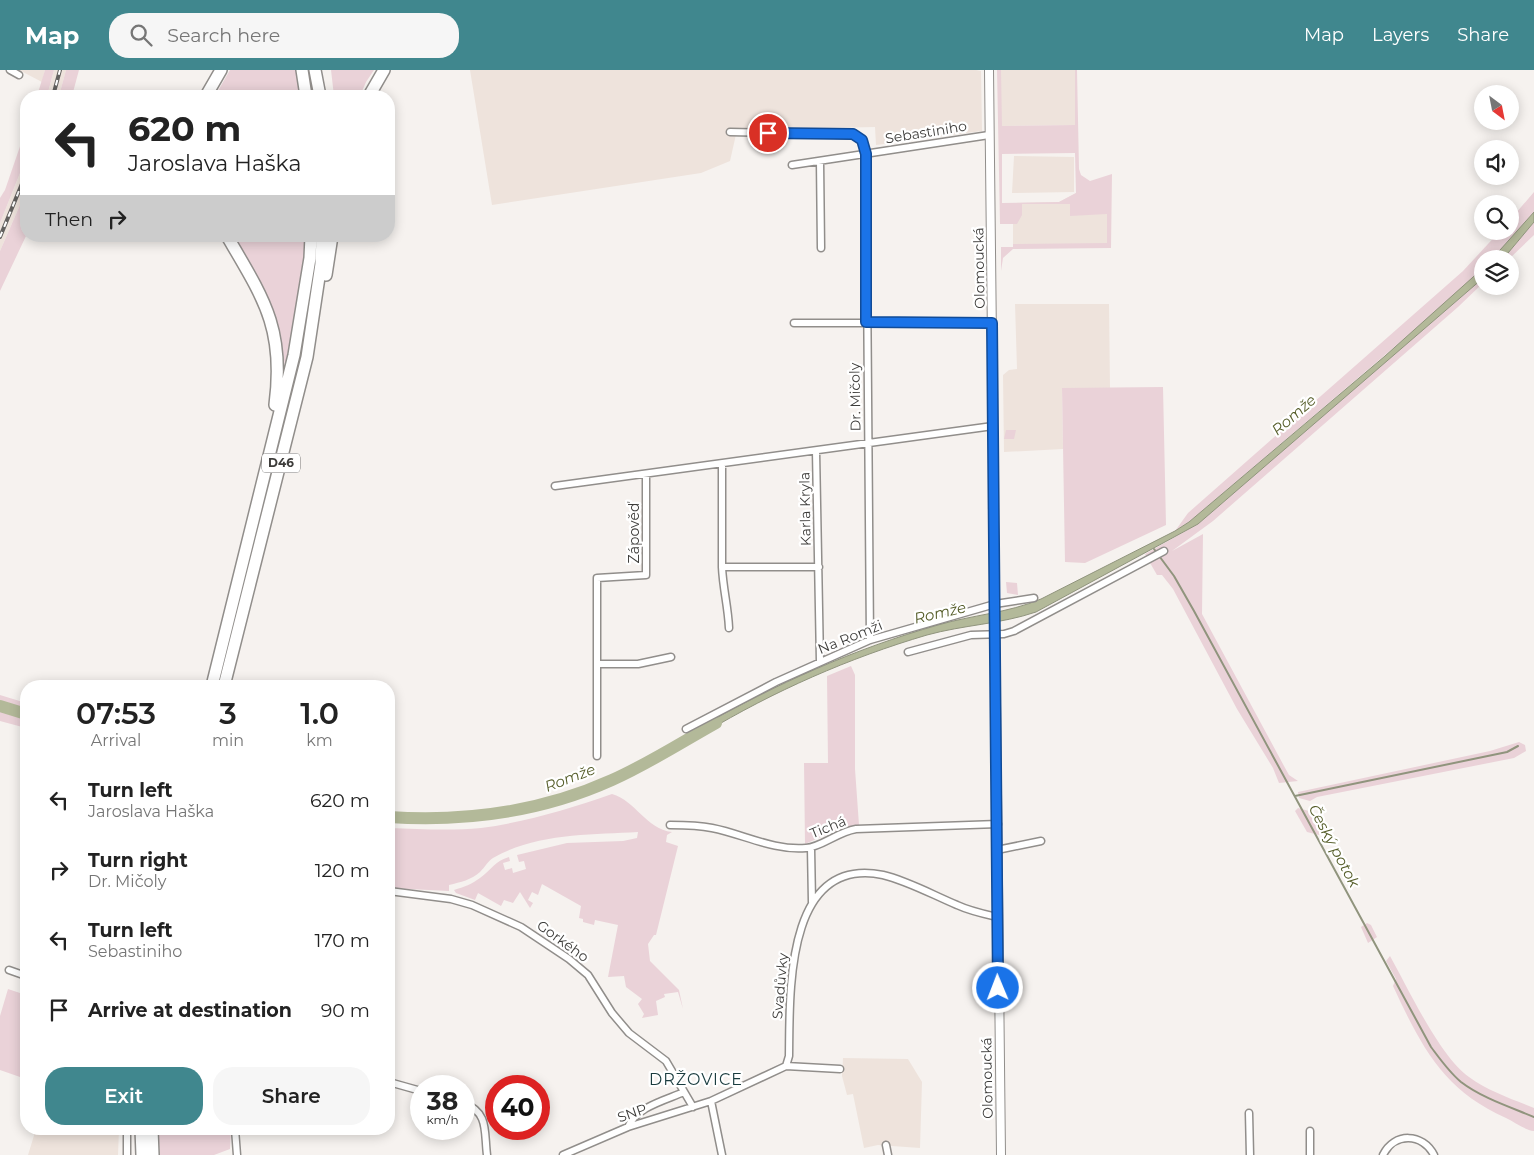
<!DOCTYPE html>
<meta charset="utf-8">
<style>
body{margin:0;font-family:Montserrat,sans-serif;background:#f6f6f6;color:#222;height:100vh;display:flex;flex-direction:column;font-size:19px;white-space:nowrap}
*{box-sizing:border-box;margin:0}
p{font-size:16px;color:#767676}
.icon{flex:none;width:28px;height:28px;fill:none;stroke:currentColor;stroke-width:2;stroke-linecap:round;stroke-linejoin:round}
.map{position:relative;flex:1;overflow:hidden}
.details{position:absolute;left:20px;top:610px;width:375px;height:455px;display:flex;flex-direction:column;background:#fff;border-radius:20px;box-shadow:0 2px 12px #0003}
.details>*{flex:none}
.guide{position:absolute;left:20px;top:20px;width:375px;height:152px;border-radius:20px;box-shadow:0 2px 12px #0003;background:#fff;color:#222;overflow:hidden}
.needle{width:32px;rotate:148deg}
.buttons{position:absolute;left:1474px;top:15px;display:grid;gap:10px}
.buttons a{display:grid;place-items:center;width:45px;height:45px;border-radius:50%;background:#fff;box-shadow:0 2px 12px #0003;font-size:25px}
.speed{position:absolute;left:410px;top:1005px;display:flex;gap:10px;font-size:25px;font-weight:700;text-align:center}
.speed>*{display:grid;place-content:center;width:65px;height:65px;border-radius:50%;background:#fff;box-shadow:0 2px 12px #0003;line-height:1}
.speed small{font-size:12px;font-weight:400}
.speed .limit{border:8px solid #d22;background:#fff;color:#111}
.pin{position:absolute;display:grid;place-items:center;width:42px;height:42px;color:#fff;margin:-21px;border:2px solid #fff;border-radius:50%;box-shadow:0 1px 5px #0007}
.me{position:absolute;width:55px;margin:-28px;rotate:359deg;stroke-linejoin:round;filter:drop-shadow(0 0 4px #0008)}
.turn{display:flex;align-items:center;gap:18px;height:105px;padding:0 25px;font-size:22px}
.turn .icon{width:65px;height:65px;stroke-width:2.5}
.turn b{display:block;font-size:35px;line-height:42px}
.then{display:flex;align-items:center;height:48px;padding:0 25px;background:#0003;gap:10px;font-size:19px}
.eta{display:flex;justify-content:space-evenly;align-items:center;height:85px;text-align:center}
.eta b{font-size:30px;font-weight:600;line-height:35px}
.primary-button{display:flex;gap:10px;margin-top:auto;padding:10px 25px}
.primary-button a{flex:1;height:58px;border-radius:20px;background:#40878e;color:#fff;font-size:20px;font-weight:600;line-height:58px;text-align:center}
.primary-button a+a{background:#f6f6f6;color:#222}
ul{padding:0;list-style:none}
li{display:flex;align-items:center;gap:15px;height:70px;padding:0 25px}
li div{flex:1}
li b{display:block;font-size:19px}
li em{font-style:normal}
header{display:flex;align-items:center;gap:30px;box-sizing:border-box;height:70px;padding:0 25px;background:#40878e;color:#fff}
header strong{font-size:24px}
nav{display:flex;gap:28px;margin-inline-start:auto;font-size:18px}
.search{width:350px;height:45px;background:#f6f6f6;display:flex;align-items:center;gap:12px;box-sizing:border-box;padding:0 18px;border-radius:20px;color:#767676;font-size:19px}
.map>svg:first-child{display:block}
</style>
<header>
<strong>Map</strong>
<div class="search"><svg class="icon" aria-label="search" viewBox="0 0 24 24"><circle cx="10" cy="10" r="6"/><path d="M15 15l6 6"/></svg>Search here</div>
<nav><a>Map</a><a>Layers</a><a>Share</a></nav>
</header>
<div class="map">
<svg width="1534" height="1085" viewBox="0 0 1534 1085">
<rect width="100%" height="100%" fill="#f6f2ef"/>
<path fill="#eee3dc" d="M19,0H45L42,12Z
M54,0H66L59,26H47Z
M470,0H976L981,1L982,61L876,75L875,57L737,60L730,91L701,103L492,135Z
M1001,0H1075V55L1001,56Z
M1014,86L1074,87V122L1012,123Z
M26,88V121L0,181V153Z
M1110,105L1109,175L1013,177V133L1059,132Z
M1015,234H1109L1110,318L1062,319L1063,379L1004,382L1003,305L1009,300L1017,299Z
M843,988L908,989L922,1012L920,1078L878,1075L864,1078L853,1024L847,1025L842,1006Z
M36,1059H119L118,1085H28Z"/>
<path fill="#ead2d8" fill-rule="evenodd" d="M45,0H54L47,26H37Z
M66,0H79L72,26H59Z
M230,0H297L300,26H215Z
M331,0H374L366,12L360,26H334Z
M997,0H1001L1002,56L1075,55V0H1077L1079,99L1081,105L1090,111L1112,104L1111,178L1013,179L1003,188L1001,201V177H1013V174L1107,173V144L1070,146V134H1022V145L1017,154H1000ZM1075,83L1076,123L1059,132L1002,133V84Z
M26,59V88L0,153V128L5,120Z
M26,121V166L0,221V181Z
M1534,122V142L1492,189H1482V199L1453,227L1189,452L1175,461L1188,443L1463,201L1500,161H1510V150Z
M1534,152V165L1509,189H1503Z
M233,166H306L303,205L285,296C278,242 261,212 233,166Z
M1482,209V214L1458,237L1213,451L1172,481L1203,464L1202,544L1284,696L1289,705L1298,711L1279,713L1273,698L1237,639L1173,519L1162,505H1157L1145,484L1198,454Z
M1163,317L1166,455L1085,493L1065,492L1062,318Z
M1006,360H1016L1014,369H1004Z
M1006,512L1017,513L1018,525L1007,523Z
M851,596L855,605V699L859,755L844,757L805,774L804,693H828L827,606Z
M0,625L26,633V658L0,651Z
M1519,672L1525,675L1526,681L1514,688L1317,727L1310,731L1299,728L1298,722L1490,681Z
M612,724C636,731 646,759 672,762L667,765L666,772L678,776L656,865H654L648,874L650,891L679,920L683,939L678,922L664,924L665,927L656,931L658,945L642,948L644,944L638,934L642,929L626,917L624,906L608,907L618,855L595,850L594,855L583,852V849L579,848L581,836L542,814L538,825L532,822L528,830L533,833L530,838L520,822L513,833L504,830L501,836L478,823L475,830L456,823L454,820C464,817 472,814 480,808C491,800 495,791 509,787L510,791L503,793L505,800L512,798L513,803L526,799L524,791L519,792L517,785L567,773L623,771L637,768L638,762C590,765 536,763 493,788C488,791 485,797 480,802C471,810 461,812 449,815V821L389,818V758C419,759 451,761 481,758C526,752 569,739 612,724Z
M1298,738L1309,741L1320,763L1319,765L1307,762L1295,741Z
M1367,853L1371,855L1377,867L1368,873L1361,857Z
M1390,886C1408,918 1440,987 1469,1007C1488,1021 1512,1029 1534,1038V1061C1524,1060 1515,1052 1506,1048C1443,1020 1421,976 1393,916L1396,909L1386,891Z
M8,919L26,925V986L20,1007L0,1000V946Z
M158,1059H231L230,1079L214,1085H160Z"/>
<path fill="#b3b999" stroke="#90947d" d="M1534,142V152L1503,189H1492Z
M1482,199V209L1198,454L1036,542C1001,554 963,555 927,565C849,588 774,621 704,663L700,657C776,614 854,579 938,555C972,545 1008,543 1041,529L1175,461L1189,452L1385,286Z"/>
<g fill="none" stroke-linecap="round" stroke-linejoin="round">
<path stroke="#90947d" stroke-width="2" d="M1154,479L1174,506L1194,541L1431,977C1440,989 1449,1002 1461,1012C1482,1028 1510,1037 1534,1047
M1295,726L1507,682L1518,676"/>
<path stroke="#b3b999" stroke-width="12" d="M0,636L26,644
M389,747C466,752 541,742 612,710C648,694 682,672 716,653"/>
<g stroke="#918e8b" stroke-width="9">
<path id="minor" d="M10,0L19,5
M730,62L853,65C863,67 864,75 866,84L870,570
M820,91L821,178
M792,95L989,65
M794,253H992
M816,381L820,592
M722,394V497H819
M555,416L993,356
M722,497C723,519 728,536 729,558
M908,582L971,565L1004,564L1014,561L1164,481
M597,594H638L671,587
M686,659L776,612L870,570L995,534L1034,528
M597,686V508L646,505V404
M670,755C684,755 698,755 712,758C743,764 774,781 806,778C822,777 837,762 856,759L998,754
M811,778L812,832
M997,780L1041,771
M389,821L451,829L472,835L521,857L569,889L588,905L612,943L629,963L666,991L693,1037
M9,900L26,906
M786,996L789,986C790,925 784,785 883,805C908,811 933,825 957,835C970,841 984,844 997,847
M389,1012L421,1021
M711,1031L722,1085
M464,1033C489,1043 484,1061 487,1085
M1249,1043L1250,1085
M628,1057C636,1037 666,1030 684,1022
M127,1059V1085
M235,1059L237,1085
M1310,1061V1085
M886,1075L888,1085
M563,1085L628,1057L711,1031L786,996L840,999
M1383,1085C1394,1062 1423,1063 1434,1085"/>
</g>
<g stroke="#918e8b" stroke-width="10">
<path id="tertiary" d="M989,0L1001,1085"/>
</g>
<g stroke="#918e8b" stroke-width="14">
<path id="motorway" d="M302,0L306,26
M315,0L320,26
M206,26L221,0
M369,26L384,0
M227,166C264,229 285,259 275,335
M326,205L332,166
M212,616L294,285L310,188L311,166
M224,616L307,287L321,194L322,166
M141,1059L142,1085
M152,1059L153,1085"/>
</g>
<use href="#minor" stroke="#fff" stroke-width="6"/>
<use href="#tertiary" stroke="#fff" stroke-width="8"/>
<use href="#motorway" stroke="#fff" stroke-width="11"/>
<g stroke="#63615f" stroke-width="4">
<path id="rail" d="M53,26L60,0
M0,167L26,104"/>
</g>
<use href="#rail" stroke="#fff" stroke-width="2" stroke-dasharray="5.5" stroke-linecap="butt"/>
</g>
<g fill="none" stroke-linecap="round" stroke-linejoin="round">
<g stroke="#114b97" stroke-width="12">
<path id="route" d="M768,63L853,64L862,70L866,84V252L992,253L998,918"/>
</g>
<use href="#route" stroke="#1a73e8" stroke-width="9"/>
</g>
<g text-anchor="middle" stroke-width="4.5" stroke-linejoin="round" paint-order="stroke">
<rect fill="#fff" stroke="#787776" stroke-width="1" x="262" y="383.5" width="38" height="19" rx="4"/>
<g font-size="12" font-weight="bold" fill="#3e3d3b">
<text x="281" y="397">D46</text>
</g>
<g font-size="14" fill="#3e3d3b" stroke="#fff">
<text transform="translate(926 62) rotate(-9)" y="5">Sebastiniho</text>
<text transform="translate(979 198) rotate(-91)" y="5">Olomoucká</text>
<text transform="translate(855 327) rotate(-91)" y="5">Dr. Mičoly</text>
<text transform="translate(805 439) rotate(-91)" y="5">Karla Kryla</text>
<text transform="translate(634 463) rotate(-90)" y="5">Zápověď</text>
<text transform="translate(850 567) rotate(-22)" y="5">Na Romži</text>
<text transform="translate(828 757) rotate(-22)" y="5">Tichá</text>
<text transform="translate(563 871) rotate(36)" y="5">Gorkého</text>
<text transform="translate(780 916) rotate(-85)" y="5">Svadůvky</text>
<text transform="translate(987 1008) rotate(-91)" y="5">Olomoucká</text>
<text transform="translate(632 1043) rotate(-19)" y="5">SNP</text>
</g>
<g font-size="15" font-style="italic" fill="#555d29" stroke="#fff">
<text transform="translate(1294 345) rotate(-41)" y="5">Romže</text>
<text transform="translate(940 543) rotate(-13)" y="5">Romže</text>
<text transform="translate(570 708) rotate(-21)" y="5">Romže</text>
<text transform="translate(1334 776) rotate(62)" y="5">Český potok</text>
</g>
<g font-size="16" letter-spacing="1" fill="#1a3c3f" stroke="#fff">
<text x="696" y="1015">DRŽOVICE</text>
</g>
</g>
</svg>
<div class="buttons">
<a><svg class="needle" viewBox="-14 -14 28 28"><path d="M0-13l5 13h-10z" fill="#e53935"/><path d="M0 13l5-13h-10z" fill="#767676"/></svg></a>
<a><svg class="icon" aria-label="sound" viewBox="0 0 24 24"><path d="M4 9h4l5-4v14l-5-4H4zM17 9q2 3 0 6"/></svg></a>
<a><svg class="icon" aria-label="search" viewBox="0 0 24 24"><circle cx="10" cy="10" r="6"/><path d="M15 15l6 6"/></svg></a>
<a><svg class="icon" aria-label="layers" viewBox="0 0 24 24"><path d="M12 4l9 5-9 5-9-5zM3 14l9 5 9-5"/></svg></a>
</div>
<div class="speed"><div>38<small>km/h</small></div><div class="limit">40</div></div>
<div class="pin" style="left:768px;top:63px;background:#d93025"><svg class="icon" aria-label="arrive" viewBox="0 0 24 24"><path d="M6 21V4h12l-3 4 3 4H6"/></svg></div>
<svg class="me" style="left:998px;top:918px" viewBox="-20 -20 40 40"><circle r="17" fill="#1a73e8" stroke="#fff" stroke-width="3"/><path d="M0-11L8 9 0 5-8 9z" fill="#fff"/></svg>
<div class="guide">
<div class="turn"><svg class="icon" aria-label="left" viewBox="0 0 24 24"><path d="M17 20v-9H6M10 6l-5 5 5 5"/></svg><div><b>620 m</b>Jaroslava Haška</div></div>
<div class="then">Then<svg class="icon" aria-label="right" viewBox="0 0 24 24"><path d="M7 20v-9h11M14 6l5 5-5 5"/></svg></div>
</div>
<section class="details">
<div class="eta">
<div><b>07:53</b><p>Arrival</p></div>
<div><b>3</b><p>min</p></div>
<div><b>1.0</b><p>km</p></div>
</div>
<ul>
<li><svg class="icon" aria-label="left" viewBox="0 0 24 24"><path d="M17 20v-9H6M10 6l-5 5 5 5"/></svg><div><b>Turn left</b><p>Jaroslava Haška</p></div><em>620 m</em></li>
<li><svg class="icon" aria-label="right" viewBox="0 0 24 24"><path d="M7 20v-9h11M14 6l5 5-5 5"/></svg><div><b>Turn right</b><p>Dr. Mičoly</p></div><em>120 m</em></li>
<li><svg class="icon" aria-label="left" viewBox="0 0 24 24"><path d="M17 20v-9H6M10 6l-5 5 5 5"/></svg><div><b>Turn left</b><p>Sebastiniho</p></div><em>170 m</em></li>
<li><svg class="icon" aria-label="arrive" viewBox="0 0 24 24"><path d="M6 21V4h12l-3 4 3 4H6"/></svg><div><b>Arrive at destination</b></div><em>90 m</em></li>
</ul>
<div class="primary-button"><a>Exit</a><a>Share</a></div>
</section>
</div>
